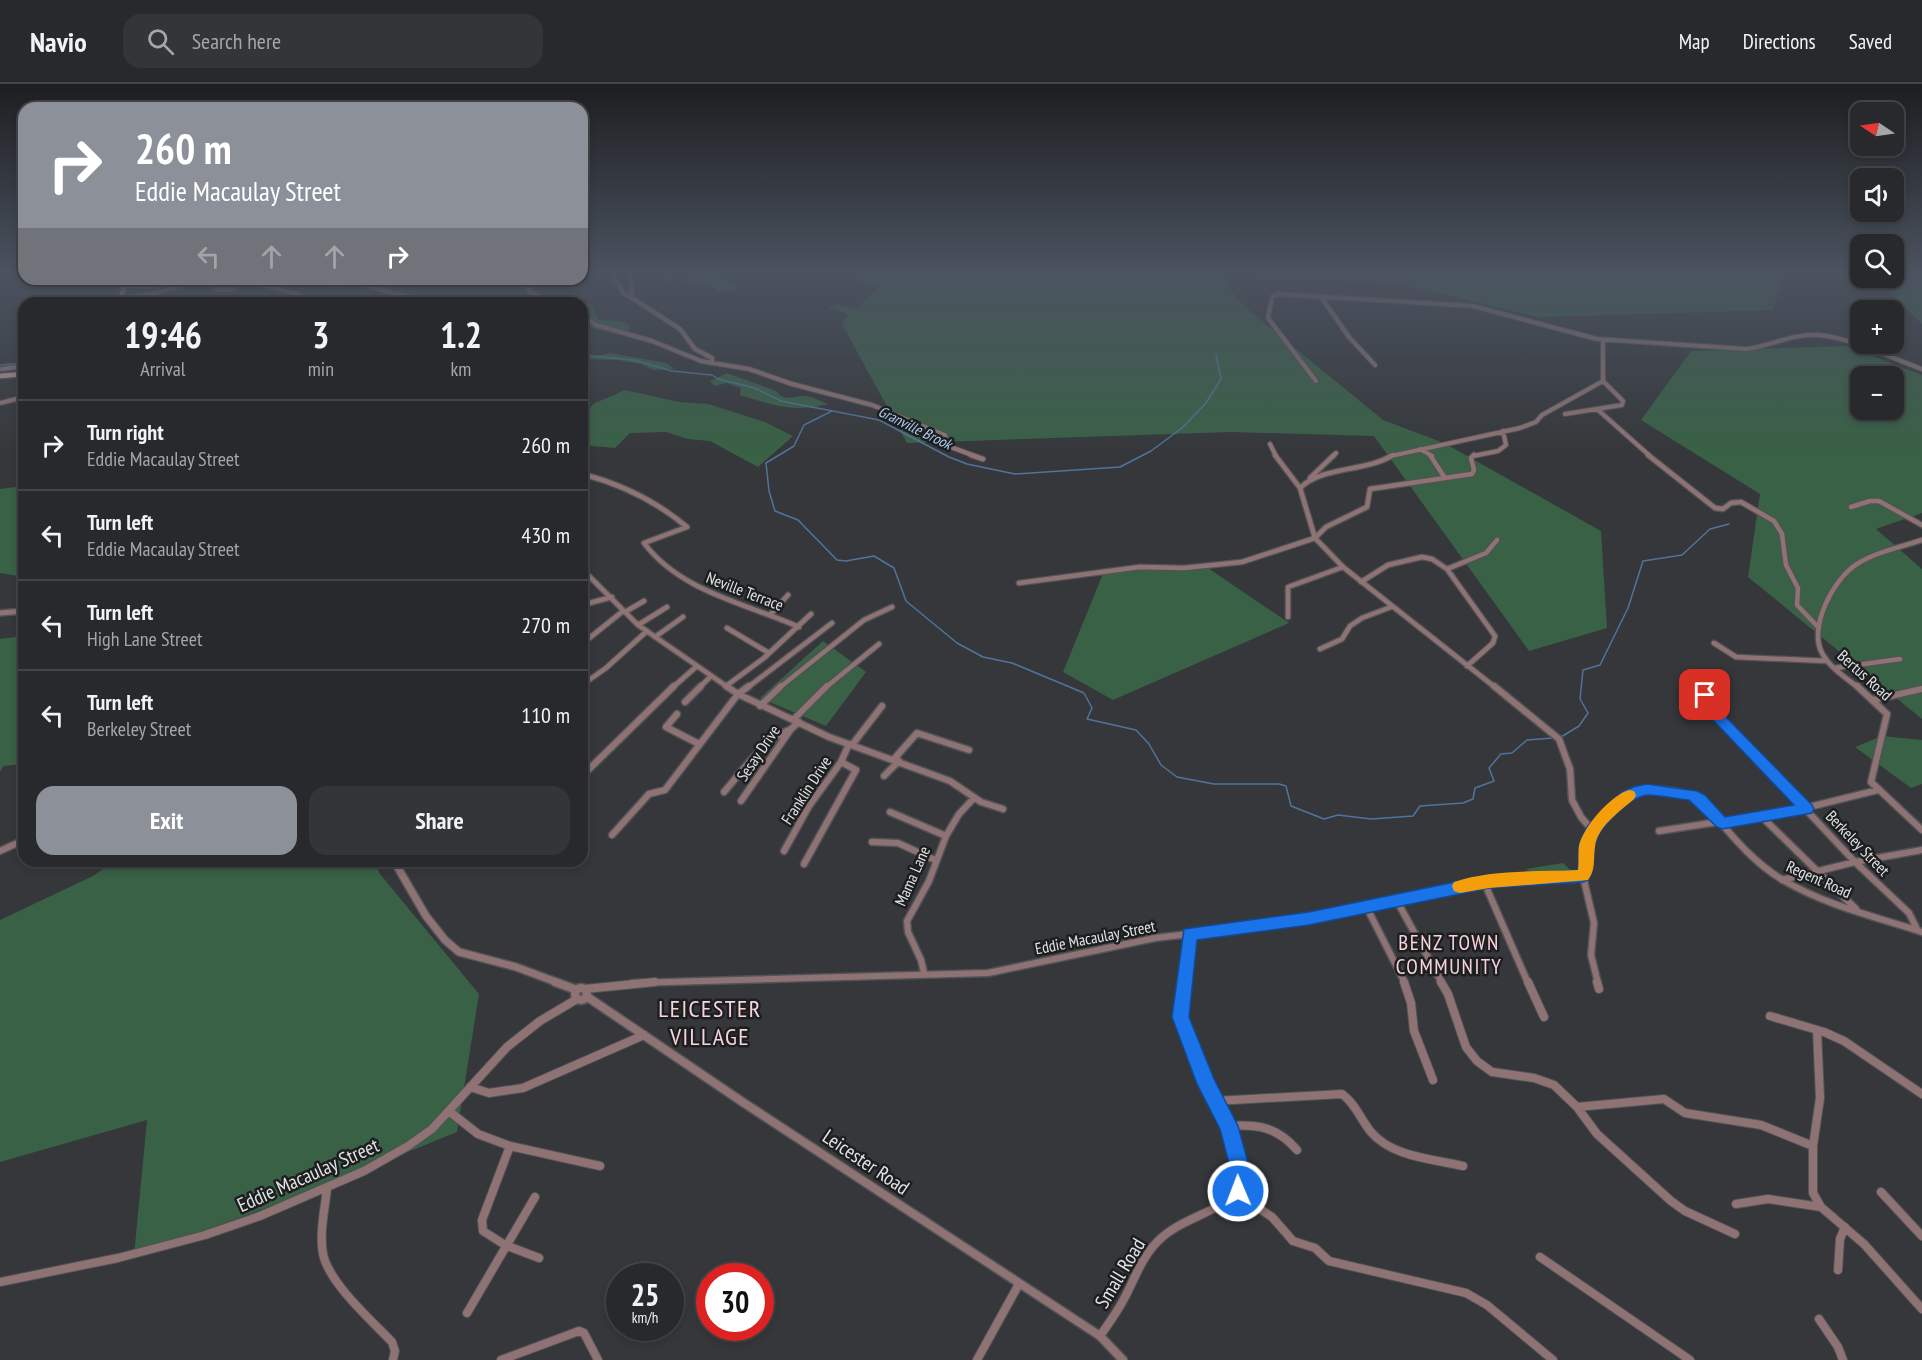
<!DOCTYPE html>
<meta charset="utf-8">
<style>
body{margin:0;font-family:"PT Sans Narrow",sans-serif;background:#343538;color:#f1f3f6;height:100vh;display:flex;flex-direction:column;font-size:22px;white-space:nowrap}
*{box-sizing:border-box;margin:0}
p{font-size:20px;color:#a5a6a9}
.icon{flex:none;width:33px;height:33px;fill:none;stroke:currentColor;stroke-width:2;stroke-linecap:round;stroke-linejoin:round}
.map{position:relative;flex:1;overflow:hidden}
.details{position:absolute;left:18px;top:213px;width:570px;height:570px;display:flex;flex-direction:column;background:#28292c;border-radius:18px;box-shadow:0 3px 9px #0003,0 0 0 2px #444548}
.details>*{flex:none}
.banner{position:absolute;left:18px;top:18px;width:570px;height:183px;border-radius:18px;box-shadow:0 3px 9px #0003,0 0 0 2px #444548;background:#8c9099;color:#fff;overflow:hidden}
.needle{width:39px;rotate:283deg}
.fabs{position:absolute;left:1850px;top:18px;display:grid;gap:12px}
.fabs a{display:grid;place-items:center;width:54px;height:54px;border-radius:12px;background:#28292c;box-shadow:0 3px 9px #0003,0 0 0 2px #444548;font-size:30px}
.speed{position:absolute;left:606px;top:1179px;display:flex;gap:12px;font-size:30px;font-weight:700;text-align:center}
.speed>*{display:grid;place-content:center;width:78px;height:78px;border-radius:50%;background:#28292c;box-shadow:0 3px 9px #0003,0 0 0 2px #444548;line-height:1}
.speed small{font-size:15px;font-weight:400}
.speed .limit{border:9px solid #d22;background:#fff;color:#111}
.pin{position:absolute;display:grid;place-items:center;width:51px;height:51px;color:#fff;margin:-26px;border-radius:12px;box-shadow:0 3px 9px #0006}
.me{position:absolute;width:66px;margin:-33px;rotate:359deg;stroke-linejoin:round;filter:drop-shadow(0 0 4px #0008)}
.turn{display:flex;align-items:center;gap:21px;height:126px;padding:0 18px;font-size:27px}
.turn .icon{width:78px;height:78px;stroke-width:2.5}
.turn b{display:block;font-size:42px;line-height:51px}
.lanes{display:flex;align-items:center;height:57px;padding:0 18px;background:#0003;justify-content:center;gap:30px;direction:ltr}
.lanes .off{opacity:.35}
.eta{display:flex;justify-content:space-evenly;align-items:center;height:102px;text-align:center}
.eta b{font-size:36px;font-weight:700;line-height:42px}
.cta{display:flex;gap:12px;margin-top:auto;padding:12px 18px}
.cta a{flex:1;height:69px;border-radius:18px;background:#8c9099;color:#fff;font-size:24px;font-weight:700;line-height:69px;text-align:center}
.cta a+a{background:#343538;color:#f1f3f6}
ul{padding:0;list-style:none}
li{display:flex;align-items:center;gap:18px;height:90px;padding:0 18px;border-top:2px solid #444548}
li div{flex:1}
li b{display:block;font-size:22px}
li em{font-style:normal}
header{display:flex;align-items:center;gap:36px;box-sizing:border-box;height:84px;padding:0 30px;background:#28292c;border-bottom:2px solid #444548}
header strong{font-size:28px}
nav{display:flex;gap:33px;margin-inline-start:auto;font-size:21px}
.search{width:420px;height:54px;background:#343538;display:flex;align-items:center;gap:15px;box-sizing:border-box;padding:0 21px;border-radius:18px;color:#a5a6a9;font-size:22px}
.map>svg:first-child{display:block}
</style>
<header>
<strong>Navio</strong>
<div class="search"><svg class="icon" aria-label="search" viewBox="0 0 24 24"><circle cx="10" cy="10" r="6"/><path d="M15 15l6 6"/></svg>Search here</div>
<nav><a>Map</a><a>Directions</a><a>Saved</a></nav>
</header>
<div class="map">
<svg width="1922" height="1276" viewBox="0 0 1922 1276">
<rect width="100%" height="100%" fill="#35373a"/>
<path fill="#396146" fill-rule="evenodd" d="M662,190H718C724,199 733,198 738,207L718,208L713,203L682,197L687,190L676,191L671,198L665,195Z
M852,190H1786L1772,226L1538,233L1392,198L1220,193L1245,223L1383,336L1444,359L1601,447L1607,544L1529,567L1374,352L1230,348L907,359L842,240L848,230L828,224L836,220L859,226L858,223L879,203L853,195Z
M1898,190H1922V240L1876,194H1893V191Z
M569,215L591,220L599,236L620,237L628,240L630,245L621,251L594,245L590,242L582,246V219H562Z
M1846,262L1922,291V429L1876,445L1922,485V635L1748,493L1760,410L1641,336L1691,267ZM1860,292H1893V326H1860Z
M610,269L666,279L675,285L653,286L641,280L618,276L582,275Z
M727,289L776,307C785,318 793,312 804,312C811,312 821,317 828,320C794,329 773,321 740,311L741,304L726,299L715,302L710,297Z
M625,306L679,318L708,320L765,338L793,352L758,383L710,357L688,355L666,348L630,349L615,364L582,361V335L593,320Z
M24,402V493L0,489V405Z
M1208,484L1289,539L1113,616L1063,588L1104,487Z
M24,552V680L3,682L0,688V555Z
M823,557L866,588L826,642L760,614Z
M1882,652L1922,656V700L1911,704L1855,663Z
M114,777H374L380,790L479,910L457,1048L300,1112L134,1171L147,1036L0,1078V836L93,792Z
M1563,779L1576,791V800L1542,796L1526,785Z"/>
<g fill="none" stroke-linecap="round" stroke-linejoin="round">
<path stroke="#50749d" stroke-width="1.5" d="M185,219L249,212L301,219
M338,219L359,214L365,219
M582,271L634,276L672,287L712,291L718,295L755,304L781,317L879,336L949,373L967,380L1015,390L1120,383L1151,367L1182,344L1206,319L1221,295L1216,271
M0,281L24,279
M832,327L804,341L794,362L766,379L769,407L775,427L798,436L837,476L846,477L874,472L894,484L906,517L957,559L983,573L1012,579L1084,609L1092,624L1087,635L1136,646L1149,660L1161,681L1177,693L1214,700H1279L1286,702L1291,722L1324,735L1338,731L1371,735L1413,732L1420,722L1463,719L1473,715L1475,704L1494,697L1489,684L1501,670L1512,669L1527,656L1553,654
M1561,653L1579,642L1588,629L1580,615L1583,586L1600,581L1628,524L1643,477L1682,471L1710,445L1729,440"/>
<g stroke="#515355" stroke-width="6">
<path id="minor-far3" d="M613,190L623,209L629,212
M631,190L632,209L629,212L680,245L695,265L712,274V278
M211,195L218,206L234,205
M240,195L300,211
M308,195L336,201L357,195
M492,195L524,198L529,207L553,219
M353,198L431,219
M126,202H156
M1321,213L1349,253L1375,281
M120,216L156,209L203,195
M582,231L596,241L652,257L701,277L749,285L792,300L872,321L945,351L948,362L975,372
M2,285L24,282
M1316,297L1268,234L1272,213L1278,210L1473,222L1597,255L1746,265C1770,262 1794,249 1819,251C1852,254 1891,274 1922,285
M0,319L24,313
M1597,325L1650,372
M1565,330L1622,321L1623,317L1603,297
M1270,360L1276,372
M1420,365L1432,372
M1333,372L1336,369
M1391,372L1520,344L1536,338L1542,331L1603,297V256
M1473,372L1498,367L1506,361L1503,347"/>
</g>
<g stroke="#515355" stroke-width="7">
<path id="minor-far2" d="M971,371L983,375
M1275,371L1300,404
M1393,371C1366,388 1322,382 1300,404L1315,454L1343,483L1496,604
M1430,371L1445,394
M1648,371L1715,424L1723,425L1731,419L1741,418L1774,437L1782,450L1786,481L1798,504L1797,521L1819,544
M582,390C621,400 656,417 687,443L644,459C681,508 745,519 799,543
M1310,394L1334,371
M1851,423L1870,417H1879L1922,441
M582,485L638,541L729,604
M1447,485L1486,469L1497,456
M1361,498L1388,481L1422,473L1432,475L1447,485L1495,552L1493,559L1467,582
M1019,499L1140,483L1184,484L1242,478L1315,454L1326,443L1367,423L1370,405L1472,390L1474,386L1471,374L1474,371
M582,521L612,513
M625,528L644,517
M770,531L788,511
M1288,533V503L1343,483
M638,541L667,523
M727,544L769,569
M655,553L683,533
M1714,559L1736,573L1827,577
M582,560L623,527
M1320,565L1342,555L1350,542L1362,534L1391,523
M1835,584L1900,575
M582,601L606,584L647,547
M726,602L764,574L811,530
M672,604L697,582
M699,604L711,592
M747,604L832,539
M779,604L864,536L892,523
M825,604L879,560
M1859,604C1846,594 1830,584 1822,569C1808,543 1834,494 1857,480C1876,468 1901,463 1922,456"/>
</g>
<g stroke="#515355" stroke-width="9">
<path id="minor-far1" d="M726,602L738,610L829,653L950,697L981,718L1003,725
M1494,602L1559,655L1570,685L1572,716L1581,733L1593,747
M1857,602L1887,630L1871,698L1922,746
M1705,611L1719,633L1855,778L1909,829L1917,845
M1873,616L1922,605
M685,618L701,602
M760,622L781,602
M677,630L666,643L699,660
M793,636L827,602
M852,661L882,622
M894,675L917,649L969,666
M582,692L674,602
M884,692L899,677
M724,708C745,684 761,658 791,645
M741,717L791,645L799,638
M890,728L946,752
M1761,732L1856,825
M1659,747L1797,726L1878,706
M612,751L649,710L665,706L738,610L749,602
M872,758L898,759L935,776
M0,767L24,756
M784,767L809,722L841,678L849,660
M804,780L856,686L841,678
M1583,792L1594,839L1591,871L1598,899
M1782,796L1855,778L1922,766
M1484,798L1528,899
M1397,817L1442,899
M1367,824L1405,899
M924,889L921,876L908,848L907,837L929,797L946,752L959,730L974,714
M632,899L988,889L1155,854L1248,843L1362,825L1489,797L1579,793L1586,787C1586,778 1585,767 1588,759C1593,742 1611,721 1627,712C1645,701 1682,706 1700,715C1725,743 1750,777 1783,796C1825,821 1876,833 1922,848
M1184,899L1190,850"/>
</g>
<g stroke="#515355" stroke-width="10">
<path id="minor" d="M1184,898L1180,933L1206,1000L1229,1042C1258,1040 1277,1043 1297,1066
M1404,898L1411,919L1414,947L1433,996
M1441,898L1448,910L1466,963L1477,977L1492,988L1534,994L1554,1001L1577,1023L1597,1050L1671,1117L1685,1127L1735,1150
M1528,898L1544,933
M1597,898L1599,905
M585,905L655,898
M1770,932L1824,948L1844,957L1922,1010
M1817,946L1820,1014L1813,1062V1109L1821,1123L1864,1160L1922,1225
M470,1003L489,1009L523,1004L644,951
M1215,1017L1342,1010C1356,1020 1360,1035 1371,1048C1392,1073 1433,1075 1463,1082
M1577,1023L1664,1015L1685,1029L1761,1041L1813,1062
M450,1028L478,1050L510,1062L482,1136L483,1147L505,1161L539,1174
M510,1062L600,1082
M327,1104C325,1125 319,1149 323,1170C329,1199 371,1236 392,1258L395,1267L393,1276
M1881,1108L1922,1152
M1237,1110L1272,1133L1293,1157L1315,1164L1329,1177L1466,1209L1487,1221L1553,1276
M1736,1120L1768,1115L1821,1123
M1540,1173L1690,1276
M1838,1186L1840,1155L1845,1143
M0,1198L118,1174L205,1151L260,1132L364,1087L408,1062L432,1045L507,963L540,937L577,915
M467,1229L535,1113
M1819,1235L1838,1263L1843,1276
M1100,1252C1109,1239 1118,1227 1125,1213C1135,1194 1142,1173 1158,1157C1180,1135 1213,1130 1237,1110L1238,1075L1229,1042
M501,1276L579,1247L584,1249L598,1276
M977,1276L1019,1200"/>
</g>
<g stroke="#515355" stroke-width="8">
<path id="tertiary-far2" d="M0,529L24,527"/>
</g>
<g stroke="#515355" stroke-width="10">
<path id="tertiary-far1" d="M394,777L426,832L445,856L459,868L516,883L559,899"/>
</g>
<g stroke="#515355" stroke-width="11">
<path id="tertiary" d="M555,898L577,906
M575 910a6 6 0 1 1 12 0a6 6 0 1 1-12 0Z
M586,912L744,1019L1100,1252L1123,1276"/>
</g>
<g stroke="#515355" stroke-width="7">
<path id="secondary" d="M119,219L127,195
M0,292L24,290"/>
</g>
<use href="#minor-far3" stroke="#8f7374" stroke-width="4"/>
<use href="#minor-far2" stroke="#8f7374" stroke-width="4.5"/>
<use href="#minor-far1" stroke="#8f7374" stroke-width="6"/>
<use href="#minor" stroke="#8f7374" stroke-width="8"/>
<use href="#tertiary-far2" stroke="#8f7374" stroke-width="5"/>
<use href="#tertiary-far1" stroke="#8f7374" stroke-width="7"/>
<use href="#tertiary" stroke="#8f7374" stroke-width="8"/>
<use href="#secondary" stroke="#c09596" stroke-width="4.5"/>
</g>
<linearGradient id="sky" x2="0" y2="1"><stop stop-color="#1d1e20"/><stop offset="0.51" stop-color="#4b5360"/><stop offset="1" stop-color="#4b5360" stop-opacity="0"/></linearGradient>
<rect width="1922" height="369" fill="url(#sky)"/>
<path fill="#1a73e8" stroke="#114b97" stroke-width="1.5" d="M1705,607L1710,608L1723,630L1812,721L1814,725L1812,729L1722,745L1717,743L1689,716C1676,715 1661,711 1648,711C1630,712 1599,743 1595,760C1592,773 1596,784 1588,796L1583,798L1489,804L1309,841L1197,856L1189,933L1214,995L1238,1042L1247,1075L1248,1107L1245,1113L1238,1116L1232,1113L1229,1107L1228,1075L1220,1045L1197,1000L1172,933L1184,845L1309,828L1489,791L1578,786L1579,761L1587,743L1601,727L1622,708L1633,703L1647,700L1697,707L1705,711L1725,733L1794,721L1714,637L1699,611Z"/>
<path fill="#f59e0b" d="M1629,706L1634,707L1636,711L1634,715C1619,728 1597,743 1595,763C1593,776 1596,785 1588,796L1489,804L1460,809L1454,807L1452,802L1454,798C1492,785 1539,788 1578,786C1579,778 1578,769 1579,762C1583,743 1611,711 1629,706Z"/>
<g text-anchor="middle" stroke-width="5" stroke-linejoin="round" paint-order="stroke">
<g font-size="15" font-style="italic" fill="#afcff5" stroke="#1d1e20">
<text transform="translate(915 344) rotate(26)" y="5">Granville Brook</text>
</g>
<g font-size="16" fill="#e2e3e5" stroke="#1d1e20">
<text transform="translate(745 507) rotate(21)" y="6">Neville Terrace</text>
<text transform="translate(1865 591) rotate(42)" y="6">Bertus Road</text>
<text transform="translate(758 669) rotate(-56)" y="6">Sesay Drive</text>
<text transform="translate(806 706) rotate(-57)" y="6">Franklin Drive</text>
<text transform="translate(1858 759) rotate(46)" y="6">Berkeley Street</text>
<text transform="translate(912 792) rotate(-66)" y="6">Mama Lane</text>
<text transform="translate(1819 795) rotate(24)" y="6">Regent Road</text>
<text transform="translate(1095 853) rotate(-11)" y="6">Eddie Macaulay Street</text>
</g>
<g font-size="20" fill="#e2e3e5" stroke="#1d1e20">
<text transform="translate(866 1078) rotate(34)" y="7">Leicester Road</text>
<text transform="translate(308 1091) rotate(-24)" y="7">Eddie Macaulay Street</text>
<text transform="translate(1120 1189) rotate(-59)" y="7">Small Road</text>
</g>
<g font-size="21" letter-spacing="1.5" fill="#f7d4da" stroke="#1d1e20">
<text x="1449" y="866">BENZ TOWN<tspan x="1449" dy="24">COMMUNITY</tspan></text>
</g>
<g font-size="24" letter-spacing="1.5" fill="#f7d4da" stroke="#1d1e20">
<text x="710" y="933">LEICESTER<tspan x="710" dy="28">VILLAGE</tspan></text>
</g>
</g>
</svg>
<div class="fabs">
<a><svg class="needle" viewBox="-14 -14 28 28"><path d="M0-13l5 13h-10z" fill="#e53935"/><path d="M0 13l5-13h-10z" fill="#a5a6a9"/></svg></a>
<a><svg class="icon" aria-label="sound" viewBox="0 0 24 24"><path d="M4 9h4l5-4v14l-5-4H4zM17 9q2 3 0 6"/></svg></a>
<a><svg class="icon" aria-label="search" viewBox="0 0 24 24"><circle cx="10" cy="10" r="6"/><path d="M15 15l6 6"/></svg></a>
<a>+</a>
<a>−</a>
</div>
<div class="speed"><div>25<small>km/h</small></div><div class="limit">30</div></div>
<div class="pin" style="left:1705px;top:611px;background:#d93025"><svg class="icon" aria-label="arrive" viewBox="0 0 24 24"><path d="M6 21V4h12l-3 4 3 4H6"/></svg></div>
<svg class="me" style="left:1238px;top:1107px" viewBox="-20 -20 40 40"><circle r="17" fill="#1a73e8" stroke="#fff" stroke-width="3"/><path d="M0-11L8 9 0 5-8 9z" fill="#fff"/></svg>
<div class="banner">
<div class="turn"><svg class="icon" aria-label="right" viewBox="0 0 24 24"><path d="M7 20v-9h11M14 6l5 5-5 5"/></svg><div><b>260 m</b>Eddie Macaulay Street</div></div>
<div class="lanes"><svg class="icon off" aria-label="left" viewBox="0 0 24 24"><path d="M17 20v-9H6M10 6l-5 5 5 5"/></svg><svg class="icon off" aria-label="ahead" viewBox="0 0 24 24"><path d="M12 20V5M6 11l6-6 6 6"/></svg><svg class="icon off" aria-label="ahead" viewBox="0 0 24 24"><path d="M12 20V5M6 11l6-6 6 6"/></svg><svg class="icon" aria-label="right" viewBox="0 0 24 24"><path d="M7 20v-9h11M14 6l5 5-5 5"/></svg></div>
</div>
<section class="details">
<div class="eta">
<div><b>19:46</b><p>Arrival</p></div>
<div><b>3</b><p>min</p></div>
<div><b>1.2</b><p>km</p></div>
</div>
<ul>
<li><svg class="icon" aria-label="right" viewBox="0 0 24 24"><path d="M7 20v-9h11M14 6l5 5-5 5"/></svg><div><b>Turn right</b><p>Eddie Macaulay Street</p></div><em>260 m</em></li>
<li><svg class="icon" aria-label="left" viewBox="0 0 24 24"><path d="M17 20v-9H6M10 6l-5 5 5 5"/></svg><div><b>Turn left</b><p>Eddie Macaulay Street</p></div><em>430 m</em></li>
<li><svg class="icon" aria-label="left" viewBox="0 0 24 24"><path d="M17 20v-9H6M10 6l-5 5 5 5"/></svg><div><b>Turn left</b><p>High Lane Street</p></div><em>270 m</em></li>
<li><svg class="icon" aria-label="left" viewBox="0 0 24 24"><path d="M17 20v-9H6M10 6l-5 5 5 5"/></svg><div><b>Turn left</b><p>Berkeley Street</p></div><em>110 m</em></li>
</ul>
<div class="cta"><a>Exit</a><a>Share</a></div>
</section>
</div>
